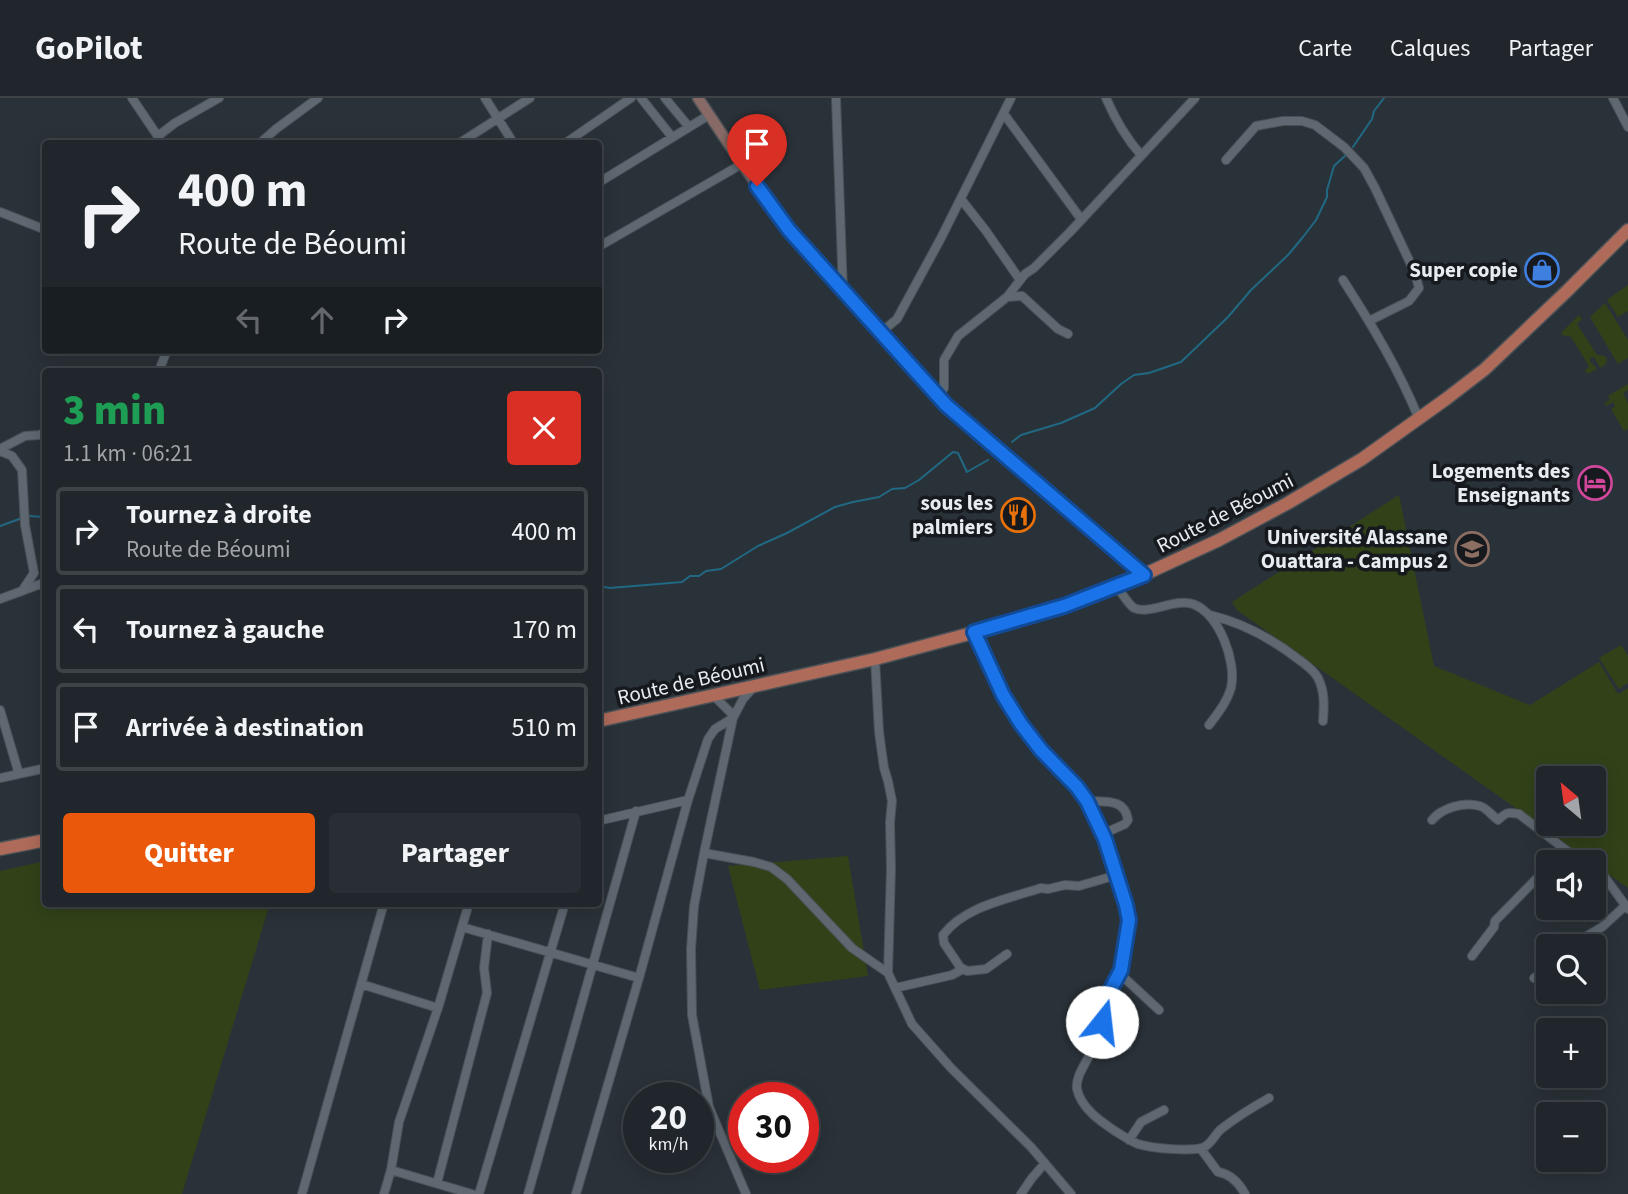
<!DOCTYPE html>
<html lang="fr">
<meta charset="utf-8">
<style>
body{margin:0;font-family:"Source Sans 3",sans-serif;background:#282e33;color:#f1f3f6;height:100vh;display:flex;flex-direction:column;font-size:26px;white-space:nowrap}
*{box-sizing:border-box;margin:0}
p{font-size:23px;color:#a2a5a9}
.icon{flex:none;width:38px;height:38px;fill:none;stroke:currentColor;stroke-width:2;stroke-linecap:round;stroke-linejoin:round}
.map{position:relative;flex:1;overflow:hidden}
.side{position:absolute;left:42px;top:270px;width:560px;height:539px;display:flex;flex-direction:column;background:#20262b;border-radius:7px;box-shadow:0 4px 18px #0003,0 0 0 2px #3d4347}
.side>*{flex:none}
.banner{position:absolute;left:42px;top:42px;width:560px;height:214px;border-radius:7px;box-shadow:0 4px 18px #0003,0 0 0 2px #3d4347;background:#20262b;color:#f1f3f6;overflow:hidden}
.needle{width:46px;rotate:331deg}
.controls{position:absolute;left:1536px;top:668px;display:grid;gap:14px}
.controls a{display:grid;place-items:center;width:70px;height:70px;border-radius:7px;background:#20262b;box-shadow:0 4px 18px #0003,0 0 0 2px #3d4347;font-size:35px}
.speed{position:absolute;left:623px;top:984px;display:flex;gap:14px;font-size:35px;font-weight:700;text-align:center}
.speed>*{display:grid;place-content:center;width:91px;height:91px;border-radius:50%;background:#20262b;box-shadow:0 4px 18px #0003,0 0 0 2px #3d4347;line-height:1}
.speed small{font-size:18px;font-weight:400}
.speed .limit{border:10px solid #d22;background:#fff;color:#111}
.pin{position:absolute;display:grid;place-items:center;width:60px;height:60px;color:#fff;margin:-72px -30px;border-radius:50% 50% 50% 0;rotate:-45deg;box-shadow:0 0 7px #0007}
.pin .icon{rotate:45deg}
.me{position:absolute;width:77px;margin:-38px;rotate:16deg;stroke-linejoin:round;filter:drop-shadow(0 0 5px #0008)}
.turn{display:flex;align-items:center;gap:24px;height:147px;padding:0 21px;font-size:32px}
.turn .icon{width:91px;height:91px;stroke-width:2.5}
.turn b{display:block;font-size:49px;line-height:60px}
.lanes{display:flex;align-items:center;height:66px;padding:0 21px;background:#0003;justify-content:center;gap:35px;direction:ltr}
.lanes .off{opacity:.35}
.round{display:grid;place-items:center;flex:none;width:74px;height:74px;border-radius:7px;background:#282e33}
.head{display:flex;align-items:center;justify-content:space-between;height:119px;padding:0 21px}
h1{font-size:42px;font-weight:800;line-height:52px;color:#1e9e55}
.cta{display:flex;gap:14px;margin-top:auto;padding:14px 21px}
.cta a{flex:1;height:80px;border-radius:7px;background:#ea580c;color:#fff;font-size:28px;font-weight:800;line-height:80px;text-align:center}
.cta a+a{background:#282e33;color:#f1f3f6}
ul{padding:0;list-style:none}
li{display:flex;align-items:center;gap:21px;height:88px;margin:0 14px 10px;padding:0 7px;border:4px solid #3d4347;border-radius:7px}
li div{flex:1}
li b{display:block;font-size:26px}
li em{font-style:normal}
header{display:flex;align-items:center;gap:42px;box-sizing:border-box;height:98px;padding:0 35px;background:#20262b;border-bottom:2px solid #3d4347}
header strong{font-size:33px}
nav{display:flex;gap:38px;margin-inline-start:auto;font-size:24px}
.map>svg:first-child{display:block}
</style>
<header>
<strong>GoPilot</strong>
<nav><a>Carte</a><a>Calques</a><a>Partager</a></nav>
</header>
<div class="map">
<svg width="1628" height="1096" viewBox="0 0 1628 1096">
<rect width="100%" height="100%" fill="#2a3239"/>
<path fill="#314219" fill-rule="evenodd" d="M1628,187V213L1618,219L1607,202Z
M1605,205L1628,242V260L1618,266L1590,219Z
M1579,217L1582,221L1577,226L1597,257L1605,258L1607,262L1605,267L1600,270L1595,260L1591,259L1590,263L1597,271L1590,275H1586L1585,273L1589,268L1571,239L1563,237L1561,235Z
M1628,286V292L1623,295L1628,305V331L1624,333L1611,311L1615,309L1613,304L1606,308L1604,305L1610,302L1608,298Z
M1399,397L1434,568L1530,607L1599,564L1618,596L1628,590V790L1237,512L1232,504ZM1549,681H1594V726H1549Z
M1621,547L1628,558V585L1619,591L1599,560Z
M848,758L868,878L760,892L728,768Z
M45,763L46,805H270L182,1096H0V773Z"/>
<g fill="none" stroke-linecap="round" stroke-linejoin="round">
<path stroke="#216883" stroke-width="2" d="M1353,49L1372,21L1374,13L1384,0
M1012,344L1021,337L1061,325L1095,310L1121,286L1134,277L1149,275L1181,264L1228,219L1251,192L1288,157L1303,139L1316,122L1327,99V92L1334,68L1346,57
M28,418L46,419
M0,428L22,420
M598,488L610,490L682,484L690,478H699L706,473L721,471L758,448L787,435L835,409L853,404L879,399L892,391L905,390L919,382L953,354L958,355L967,374L988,362"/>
<g stroke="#4a5156" stroke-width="10">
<path id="minor" d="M132,0L163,46
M485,0L514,46
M641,0L672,39
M665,0L689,29
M836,0L843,194
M1106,0C1115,21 1126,40 1141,57
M1613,0L1628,29
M1004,16L1081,121
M158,38L175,25L219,0
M259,46L276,31L318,0
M458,46L530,0
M564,46L631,0
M1226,62L1256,28L1283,23H1302L1315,27L1344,49L1364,70L1375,90L1415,175L1419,190L1409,203L1369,223
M598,85L709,17
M961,101L986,133L1020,182
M0,114L46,132
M598,149L742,66
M1343,182C1372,227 1399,272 1419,321
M1007,199L1025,176L1034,170L1070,134L1195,0
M880,235L897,221L941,140L1011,0
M159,273L167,252
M939,300L944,290V262L958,238L1007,199L1022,198L1058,231L1068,236
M0,351L25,338L39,337L46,334
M0,353L12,358L22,372L25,427L34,475L22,493
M43,485L46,495
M1117,489C1122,495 1128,506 1134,510C1149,517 1175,500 1193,506C1219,516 1237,563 1231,590C1227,604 1218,615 1209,627
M0,501L46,484
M1210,517C1243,525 1271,540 1298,561C1305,566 1314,572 1318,580C1325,594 1324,608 1323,623
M974,534C991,576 1010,615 1039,650C1055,669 1076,683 1088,705C1106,735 1116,771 1126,804C1131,823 1127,853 1121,872C1118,880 1112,888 1110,896C1104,915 1100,933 1092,952C1087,964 1075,978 1077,991C1081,1010 1100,1023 1115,1033C1123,1038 1130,1043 1138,1046C1150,1050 1197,1055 1206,1048C1212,1044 1215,1037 1220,1032C1235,1020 1253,1009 1269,1000
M875,561L879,634L884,670L888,683L892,703L890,724L891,770L888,875L912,926L951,970L1031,1049L1071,1096
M714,598L734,618
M0,612L19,676
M0,680L46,670
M1087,703C1105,704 1125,700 1128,722L1125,726L1103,736
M1432,722C1443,709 1464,704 1480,708C1487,710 1492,718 1498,722C1507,714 1507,714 1519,716L1566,752L1586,765
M598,723L688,702
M704,755L754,764L771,769L787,781L852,850L888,875
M1552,765L1566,752
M1594,770L1604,778L1628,811
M462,829L639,880
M1568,849L1602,829L1625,808
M1007,856L986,871L967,873L960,869L944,845L943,837C965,808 1008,801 1041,790L1048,791L1065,787L1079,788L1117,777
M1472,858L1494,829L1495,823L1549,768
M1119,875L1159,912
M1534,880L1549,869
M361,886L438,910
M895,890L952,877L963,871
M1102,924L1127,947
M1129,1042L1141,1024L1164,1012
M1201,1051L1218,1074C1231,1076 1239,1085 1245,1096
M391,1072L472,1096
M437,1085L487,895L484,870L488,836
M302,1096L384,805
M384,1096L391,1072L399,1024L438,910L469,805
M479,1096L565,805
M528,1096L636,713
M576,1096L639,880L688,702L708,641L715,631L733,620
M746,1096L709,1009L692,917L691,851L694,808L704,755L733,620L743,601L753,590
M1021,1096L1032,1080L1045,1065"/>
</g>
<g stroke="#4a5156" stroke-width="13">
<path id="secondary" d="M698,0L742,66L789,132L946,307L1144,477"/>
</g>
<g stroke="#4a5156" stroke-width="15">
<path id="primary" d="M598,623L875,561L1017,523L1064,508L1117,489L1219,442L1288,405L1362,361L1446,301L1485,271L1567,193L1628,132
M0,751L46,742"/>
</g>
<use href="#minor" stroke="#5f6871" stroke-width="8"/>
<use href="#secondary" stroke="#876a65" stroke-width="10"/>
<use href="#primary" stroke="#af6b5a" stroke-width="12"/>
</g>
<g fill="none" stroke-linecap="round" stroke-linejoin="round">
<g stroke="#114b97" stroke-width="18">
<path id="route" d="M757,88L789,132L946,307L1144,477L1064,508L974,534L1003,597L1021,626L1041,652L1077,689L1087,703L1105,741L1126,807L1129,822L1121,872L1110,893L1102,924"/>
</g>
<use href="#route" stroke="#1a73e8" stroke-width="12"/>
</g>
<defs>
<g id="shop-ring" transform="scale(1.75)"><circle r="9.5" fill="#16191d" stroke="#3f7fe0" stroke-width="1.5"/><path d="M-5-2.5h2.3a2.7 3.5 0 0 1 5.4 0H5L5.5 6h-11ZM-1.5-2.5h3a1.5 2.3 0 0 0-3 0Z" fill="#3f7fe0"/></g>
<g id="hotel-ring" transform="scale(1.75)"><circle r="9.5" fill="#16191d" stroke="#d1479c" stroke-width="1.5"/><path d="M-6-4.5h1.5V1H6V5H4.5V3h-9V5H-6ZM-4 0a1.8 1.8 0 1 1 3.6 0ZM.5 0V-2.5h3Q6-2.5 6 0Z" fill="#d1479c"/></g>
<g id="restaurant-ring" transform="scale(1.75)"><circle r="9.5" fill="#16191d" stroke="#e8710a" stroke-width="1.5"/><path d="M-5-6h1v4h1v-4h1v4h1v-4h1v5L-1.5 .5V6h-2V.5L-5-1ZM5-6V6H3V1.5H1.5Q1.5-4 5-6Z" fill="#e8710a"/></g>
<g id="university-ring" transform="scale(1.75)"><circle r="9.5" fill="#16191d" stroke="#8d6e63" stroke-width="1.5"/><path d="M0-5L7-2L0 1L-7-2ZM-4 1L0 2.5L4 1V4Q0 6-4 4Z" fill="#8d6e63"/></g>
</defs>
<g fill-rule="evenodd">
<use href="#shop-ring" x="1542" y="172"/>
<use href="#hotel-ring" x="1595" y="385"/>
<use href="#restaurant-ring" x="1018" y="417"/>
<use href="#university-ring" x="1472" y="451"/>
</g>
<g text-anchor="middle" stroke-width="7" stroke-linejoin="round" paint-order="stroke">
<g font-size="21" font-weight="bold" fill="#e7ecf1" stroke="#16191d" text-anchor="end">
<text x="1518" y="179">Super copie</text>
<text x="1570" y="380">Logements des<tspan x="1570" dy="24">Enseignants</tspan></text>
<text x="993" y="412">sous les<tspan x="993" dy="24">palmiers</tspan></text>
<text x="1448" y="446">Université Alassane<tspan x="1448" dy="24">Ouattara - Campus 2</tspan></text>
</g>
<g font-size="21" fill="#e7ecf1" stroke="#16191d">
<text transform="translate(1225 415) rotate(-27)" y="7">Route de Béoumi</text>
<text transform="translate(691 583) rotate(-13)" y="7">Route de Béoumi</text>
</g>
</g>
</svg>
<div class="controls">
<a><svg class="needle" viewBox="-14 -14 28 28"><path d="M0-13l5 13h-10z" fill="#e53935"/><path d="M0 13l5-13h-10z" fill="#a2a5a9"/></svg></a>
<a><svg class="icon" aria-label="sound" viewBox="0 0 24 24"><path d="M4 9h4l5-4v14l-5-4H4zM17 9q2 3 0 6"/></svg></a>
<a><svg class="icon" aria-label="search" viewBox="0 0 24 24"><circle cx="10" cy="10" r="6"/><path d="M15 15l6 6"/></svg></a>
<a>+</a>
<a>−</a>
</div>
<div class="speed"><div>20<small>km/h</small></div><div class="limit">30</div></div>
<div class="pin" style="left:757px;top:88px;background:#d93025"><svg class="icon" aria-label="arrive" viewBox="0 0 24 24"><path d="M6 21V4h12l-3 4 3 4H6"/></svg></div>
<svg class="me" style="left:1102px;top:924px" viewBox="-20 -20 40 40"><circle r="19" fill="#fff"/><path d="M0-13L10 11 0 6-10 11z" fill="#1a73e8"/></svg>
<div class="banner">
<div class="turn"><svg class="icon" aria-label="right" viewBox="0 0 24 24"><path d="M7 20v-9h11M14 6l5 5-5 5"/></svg><div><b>400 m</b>Route de Béoumi</div></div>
<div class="lanes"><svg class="icon off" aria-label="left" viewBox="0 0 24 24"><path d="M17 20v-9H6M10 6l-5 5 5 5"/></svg><svg class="icon off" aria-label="ahead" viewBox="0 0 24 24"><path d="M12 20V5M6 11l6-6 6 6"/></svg><svg class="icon" aria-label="right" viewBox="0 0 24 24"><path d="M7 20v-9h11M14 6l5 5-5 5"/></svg></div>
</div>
<section class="side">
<div class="head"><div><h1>3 min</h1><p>1.1 km · 06:21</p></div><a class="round" style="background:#d93025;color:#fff"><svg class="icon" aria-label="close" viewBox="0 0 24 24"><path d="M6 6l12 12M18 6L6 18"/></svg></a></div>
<ul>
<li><svg class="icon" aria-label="right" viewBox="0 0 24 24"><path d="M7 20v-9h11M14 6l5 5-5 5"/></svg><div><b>Tournez à droite</b><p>Route de Béoumi</p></div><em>400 m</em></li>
<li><svg class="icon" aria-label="left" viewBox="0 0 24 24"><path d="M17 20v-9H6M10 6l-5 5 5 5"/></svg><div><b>Tournez à gauche</b></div><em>170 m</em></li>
<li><svg class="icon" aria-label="arrive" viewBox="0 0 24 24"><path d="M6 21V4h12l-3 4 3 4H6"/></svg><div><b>Arrivée à destination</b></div><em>510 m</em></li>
</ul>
<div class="cta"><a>Quitter</a><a>Partager</a></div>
</section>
</div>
